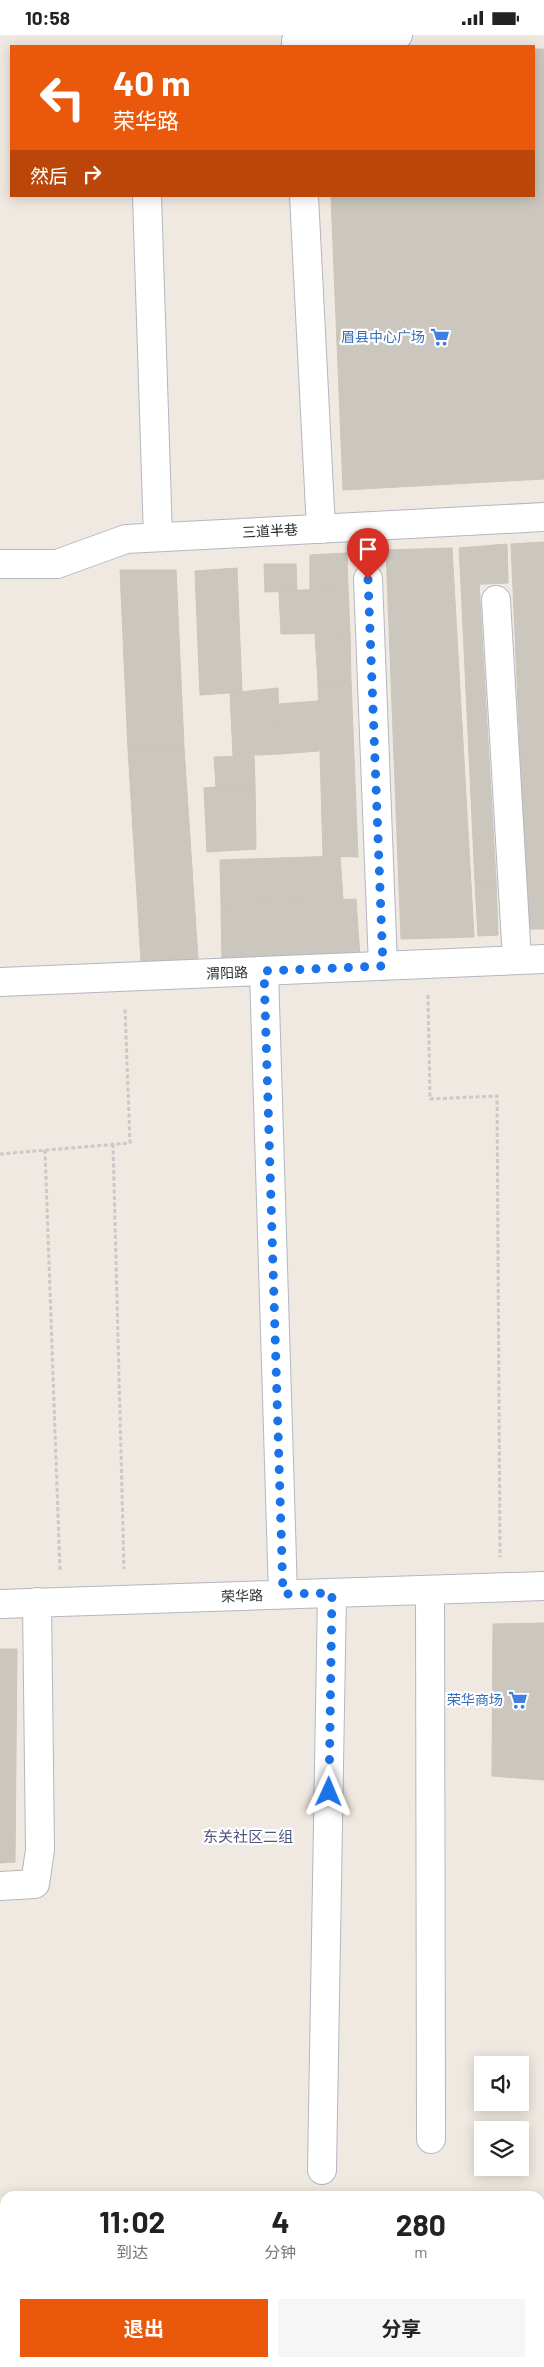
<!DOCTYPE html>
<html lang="zh">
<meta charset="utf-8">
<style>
body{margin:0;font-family:Barlow,"Noto Sans SC",sans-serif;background:#f6f6f6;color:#222;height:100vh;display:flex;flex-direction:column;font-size:19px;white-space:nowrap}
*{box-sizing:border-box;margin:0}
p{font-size:16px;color:#767676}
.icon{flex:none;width:28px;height:28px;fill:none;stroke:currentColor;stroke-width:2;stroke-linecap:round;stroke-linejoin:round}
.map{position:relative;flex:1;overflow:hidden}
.side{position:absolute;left:0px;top:2156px;width:545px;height:176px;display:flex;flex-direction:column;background:#fff;border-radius:15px 15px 0 0;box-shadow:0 2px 12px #0003}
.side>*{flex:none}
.hud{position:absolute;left:10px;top:10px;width:525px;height:152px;border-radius:0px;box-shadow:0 2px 12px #0003;background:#ea580c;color:#fff;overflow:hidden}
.tools{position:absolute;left:474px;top:2021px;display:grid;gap:10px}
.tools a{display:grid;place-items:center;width:55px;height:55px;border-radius:0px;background:#fff;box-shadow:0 2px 12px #0003;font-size:25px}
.pin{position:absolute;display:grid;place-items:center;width:42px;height:42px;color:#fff;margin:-51px -21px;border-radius:50% 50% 50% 0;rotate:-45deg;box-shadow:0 0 5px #0007}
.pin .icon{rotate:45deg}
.me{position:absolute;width:55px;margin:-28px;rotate:1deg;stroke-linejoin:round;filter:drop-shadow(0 0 4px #0008)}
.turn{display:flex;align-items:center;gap:18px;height:105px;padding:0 20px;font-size:22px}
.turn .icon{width:65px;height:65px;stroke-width:2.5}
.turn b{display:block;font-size:35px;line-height:42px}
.then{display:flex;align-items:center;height:48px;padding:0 20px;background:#0003;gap:10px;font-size:19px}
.eta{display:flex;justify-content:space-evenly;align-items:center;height:85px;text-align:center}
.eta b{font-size:30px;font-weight:700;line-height:35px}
.button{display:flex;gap:10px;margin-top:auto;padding:10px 20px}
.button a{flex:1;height:58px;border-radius:0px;background:#ea580c;color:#fff;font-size:20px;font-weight:700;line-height:58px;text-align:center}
.button a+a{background:#f6f6f6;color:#222}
.status{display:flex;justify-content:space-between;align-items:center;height:35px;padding:0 25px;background:#fff;direction:ltr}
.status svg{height:14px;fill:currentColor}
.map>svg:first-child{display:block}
</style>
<div class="status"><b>10:58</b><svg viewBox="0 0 49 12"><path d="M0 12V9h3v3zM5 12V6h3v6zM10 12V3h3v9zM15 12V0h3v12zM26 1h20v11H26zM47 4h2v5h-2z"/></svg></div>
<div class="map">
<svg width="544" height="2332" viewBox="0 0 544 2332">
<rect width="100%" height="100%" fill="#efe9e1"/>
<path fill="#cbc7bf" stroke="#cbc5ba" d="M534,14H544V444L343,455L331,161H534Z
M544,507V894H528L511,509Z
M507,509L508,548L461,550L459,513Z
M452,513L474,902L401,904L386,515Z
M347,518L348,553L310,555V520Z
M264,529H296L297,556L265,557Z
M237,533L242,657L200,660L195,536Z
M120,535H176L184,712L128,714Z
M479,548L496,845L475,847L461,550Z
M348,553L350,598L281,599L279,556Z
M350,598L351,645L318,648L315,599Z
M351,645L358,822L323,821L318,648Z
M278,653L280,719L233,721L230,658Z
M318,666L319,716L280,719L279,669Z
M184,712L198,924L141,926L128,714Z
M254,721L255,749L216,752L214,722Z
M255,749L256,814L207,817L204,753Z
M340,821L343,864L221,870L220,825Z
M496,845L498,900L478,901L475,847Z
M356,864L360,923L222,929L221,870Z
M544,1588V1745L492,1741L493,1589Z
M0,1614H17L15,1827L0,1828Z"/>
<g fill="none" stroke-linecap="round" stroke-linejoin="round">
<g stroke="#b4b7c1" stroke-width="30">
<path id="minor" d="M296,11V6L398,0
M147,161L158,502
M304,161L321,494
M0,529H57L126,504L544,482
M368,544L383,931
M496,565L517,925
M264,936L283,1559
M0,947L544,924
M430,1555L431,2104
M0,1569L544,1551
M0,1851L35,1849L40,1815L37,1567
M322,2135L332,1558
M402,2328L403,2332"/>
</g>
<path stroke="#c9c9c9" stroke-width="3" stroke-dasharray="4 2.5" stroke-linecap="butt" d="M428,960L430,1064L497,1061L500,1522
M113,1109L124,1534
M45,1115L60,1536
M0,1119L130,1108L125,972"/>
<use href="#minor" stroke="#fff" stroke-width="28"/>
</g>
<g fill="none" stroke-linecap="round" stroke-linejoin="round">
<path stroke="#1a73e8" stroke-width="9" stroke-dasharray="0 16.2" d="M329,1757L332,1558L283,1559L264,936L383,931L368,544"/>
</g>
<defs>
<g id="supermarket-bare" transform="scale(1.5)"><path d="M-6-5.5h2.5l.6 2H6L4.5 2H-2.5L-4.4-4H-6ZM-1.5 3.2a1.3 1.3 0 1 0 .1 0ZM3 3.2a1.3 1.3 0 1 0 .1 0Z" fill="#3f7fe0" stroke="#fff" stroke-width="2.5" paint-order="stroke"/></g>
</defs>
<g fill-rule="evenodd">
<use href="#supermarket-bare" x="440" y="302"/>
<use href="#supermarket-bare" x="518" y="1665"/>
</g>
<g text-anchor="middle" stroke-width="4.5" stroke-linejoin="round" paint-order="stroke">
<g font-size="14" fill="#366cbe" stroke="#fff" text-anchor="end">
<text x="425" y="307">眉县中心广场</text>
<text x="503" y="1670">荣华商场</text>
</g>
<g font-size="14" fill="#2e2e2e" stroke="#fff">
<text transform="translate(270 496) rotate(-3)" y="5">三道半巷</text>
<text transform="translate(227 938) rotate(-2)" y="5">渭阳路</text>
<text transform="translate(242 1561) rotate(-2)" y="5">荣华路</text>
</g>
<g font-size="15" fill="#4d5680" stroke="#fff">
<text x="248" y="1807">东关社区二组</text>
</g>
</g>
</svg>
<div class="tools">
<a><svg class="icon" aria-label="sound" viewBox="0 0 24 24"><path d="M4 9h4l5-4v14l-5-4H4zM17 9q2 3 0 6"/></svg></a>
<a><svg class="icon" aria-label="layers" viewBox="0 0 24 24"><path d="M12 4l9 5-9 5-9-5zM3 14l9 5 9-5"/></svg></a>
</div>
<div class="pin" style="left:368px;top:544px;background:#d93025"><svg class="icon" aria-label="arrive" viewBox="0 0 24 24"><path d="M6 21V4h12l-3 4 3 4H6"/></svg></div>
<svg class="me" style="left:329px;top:1757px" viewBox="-20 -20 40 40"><path d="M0-17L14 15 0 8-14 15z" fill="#1a73e8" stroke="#fff" stroke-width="4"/></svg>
<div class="hud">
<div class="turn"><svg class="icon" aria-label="left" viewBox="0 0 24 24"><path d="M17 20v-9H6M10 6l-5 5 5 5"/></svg><div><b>40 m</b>荣华路</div></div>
<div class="then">然后<svg class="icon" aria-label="right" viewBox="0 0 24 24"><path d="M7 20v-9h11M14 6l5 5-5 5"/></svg></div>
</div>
<section class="side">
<div class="eta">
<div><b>11:02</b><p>到达</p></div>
<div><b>4</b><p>分钟</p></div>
<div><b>280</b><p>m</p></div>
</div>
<div class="button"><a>退出</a><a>分享</a></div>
</section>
</div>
